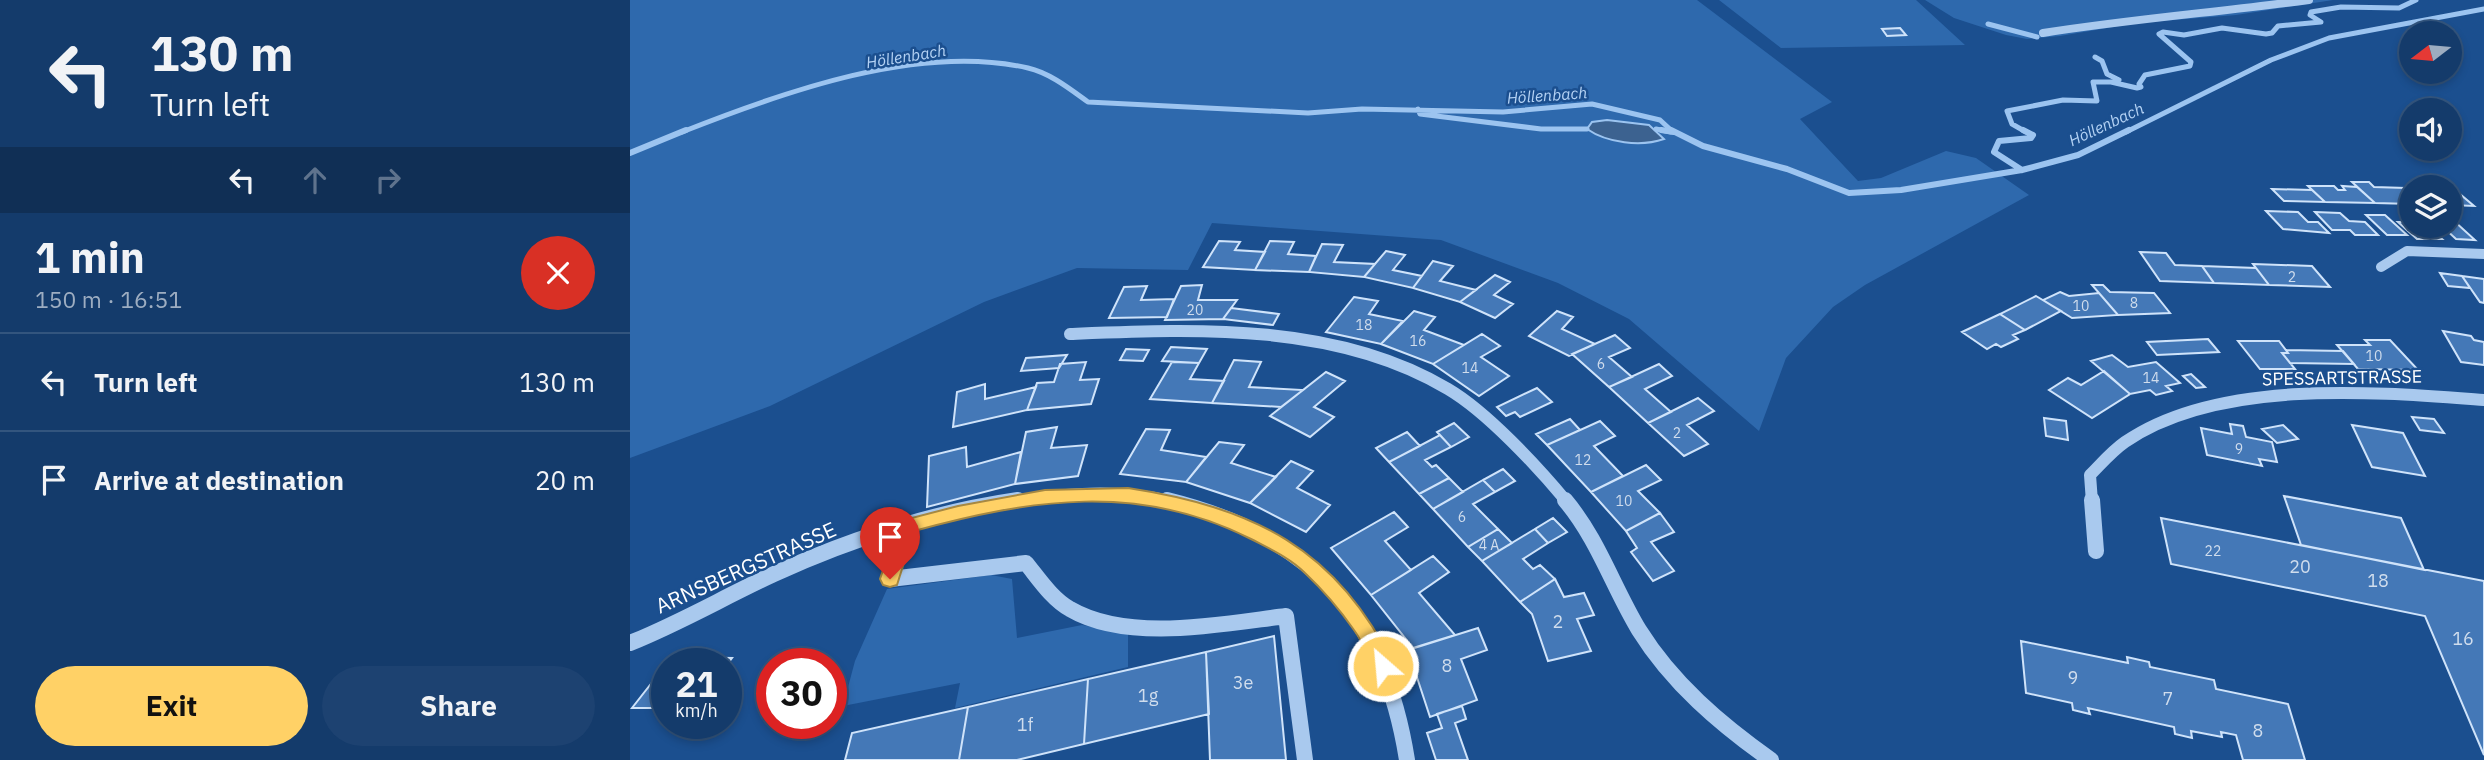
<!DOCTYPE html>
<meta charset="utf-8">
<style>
body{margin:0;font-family:"IBM Plex Sans",sans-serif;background:#1d4271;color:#f1f3f6;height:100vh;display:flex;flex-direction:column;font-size:26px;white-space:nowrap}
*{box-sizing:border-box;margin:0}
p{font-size:23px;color:#9dadc1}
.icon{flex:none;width:38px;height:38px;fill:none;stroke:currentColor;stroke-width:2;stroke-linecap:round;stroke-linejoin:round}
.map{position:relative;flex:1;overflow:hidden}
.panel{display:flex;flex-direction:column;background:#143b6b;width:630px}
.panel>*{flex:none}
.top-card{background:#143b6b;color:#f1f3f6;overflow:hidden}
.needle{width:46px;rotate:254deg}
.controls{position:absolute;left:1769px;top:21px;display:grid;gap:14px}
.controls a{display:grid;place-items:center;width:63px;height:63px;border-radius:50%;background:#143b6b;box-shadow:0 4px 10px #0003,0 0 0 2px #33557e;font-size:35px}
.speed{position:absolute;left:21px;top:648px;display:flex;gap:14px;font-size:35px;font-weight:700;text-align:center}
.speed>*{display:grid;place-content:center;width:91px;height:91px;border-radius:50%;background:#143b6b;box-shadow:0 4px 10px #0003,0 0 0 2px #33557e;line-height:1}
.speed small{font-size:18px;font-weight:400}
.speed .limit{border:10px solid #d22;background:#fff;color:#111}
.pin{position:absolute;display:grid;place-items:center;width:60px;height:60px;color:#fff;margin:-72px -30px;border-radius:50% 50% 50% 0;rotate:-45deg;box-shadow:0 0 7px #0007}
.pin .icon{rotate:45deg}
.me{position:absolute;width:77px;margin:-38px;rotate:333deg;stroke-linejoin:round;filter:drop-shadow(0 0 5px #0008)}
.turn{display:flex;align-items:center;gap:24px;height:147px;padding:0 35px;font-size:32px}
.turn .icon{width:91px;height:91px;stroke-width:2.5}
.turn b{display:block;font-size:49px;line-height:60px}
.lanes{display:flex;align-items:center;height:66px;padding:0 35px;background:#0003;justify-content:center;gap:35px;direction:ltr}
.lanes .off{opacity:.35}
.round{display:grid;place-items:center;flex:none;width:74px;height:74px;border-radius:37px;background:#1d4271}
.overview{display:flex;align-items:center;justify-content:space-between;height:119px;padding:0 35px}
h1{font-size:42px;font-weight:700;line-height:52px}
.primary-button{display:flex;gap:14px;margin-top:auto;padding:14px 35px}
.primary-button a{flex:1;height:80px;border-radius:42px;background:#ffd166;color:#111;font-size:28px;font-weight:700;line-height:80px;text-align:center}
.primary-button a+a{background:#1d4271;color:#f1f3f6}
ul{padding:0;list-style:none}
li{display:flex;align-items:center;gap:21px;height:98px;padding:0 35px;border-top:2px solid #33557e}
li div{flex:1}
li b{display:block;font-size:26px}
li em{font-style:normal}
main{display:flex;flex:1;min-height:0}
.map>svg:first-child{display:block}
</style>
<main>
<section class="panel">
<div class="top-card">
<div class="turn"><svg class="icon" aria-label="left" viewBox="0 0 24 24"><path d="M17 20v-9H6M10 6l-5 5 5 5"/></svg><div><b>130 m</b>Turn left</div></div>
<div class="lanes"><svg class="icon" aria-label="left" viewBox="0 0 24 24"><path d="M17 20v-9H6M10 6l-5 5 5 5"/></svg><svg class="icon off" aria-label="ahead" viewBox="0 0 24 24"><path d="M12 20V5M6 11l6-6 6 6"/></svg><svg class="icon off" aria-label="right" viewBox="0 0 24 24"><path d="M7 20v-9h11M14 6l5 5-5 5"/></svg></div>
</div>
<div class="overview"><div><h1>1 min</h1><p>150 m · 16:51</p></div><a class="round" style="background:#d93025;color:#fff"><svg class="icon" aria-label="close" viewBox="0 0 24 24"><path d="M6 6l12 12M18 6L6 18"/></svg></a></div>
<ul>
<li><svg class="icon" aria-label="left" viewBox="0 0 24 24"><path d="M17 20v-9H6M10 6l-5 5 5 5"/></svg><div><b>Turn left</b></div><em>130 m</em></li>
<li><svg class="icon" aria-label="arrive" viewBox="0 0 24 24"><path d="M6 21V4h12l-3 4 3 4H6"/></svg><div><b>Arrive at destination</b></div><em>20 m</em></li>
</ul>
<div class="primary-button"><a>Exit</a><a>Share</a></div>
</section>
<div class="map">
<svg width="1854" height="760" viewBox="0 0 1854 760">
<rect width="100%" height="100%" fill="#1b4f8f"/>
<path fill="#2e69ad" d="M0,0H1067L1202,102L1170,119L1228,181L1251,178L1316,151L1346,158L1399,195L1235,285L1203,307L1156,358L1129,431L999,319L928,283L811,240L582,223L558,270L447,268L354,302L140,406L0,458Z
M1089,0H1286L1335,45L1151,48Z
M1295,0H1703L1606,15L1507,23L1430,36L1397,39L1376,35L1324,18Z
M361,575L382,579L387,638L452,625L498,634V667L325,708L330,683L213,706L225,661L257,589Z"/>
<path fill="#3c6290" stroke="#9cc4f0" stroke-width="2" d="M977,120L1019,125L1034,139C1011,147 977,143 957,129L962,122Z"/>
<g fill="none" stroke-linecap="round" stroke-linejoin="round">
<path stroke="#9cc4f0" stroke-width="5" d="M1358,24L1407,37
M1465,57L1472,61L1477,74L1489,80
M788,109L790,114L911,129H957
M1026,129L1041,132
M52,132C153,92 289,43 398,68C420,73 440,89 458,102L678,113L732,109L873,112L962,104L1030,120L1043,132
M1396,132L1382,124L1377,111L1433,100L1467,101L1463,82H1481L1507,88L1511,87L1509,84L1515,75L1560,66L1561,62L1529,34L1533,32L1554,35L1592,28L1636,34L1642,33L1648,26L1691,22L1680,15L1681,12L1711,7L1769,8L1786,0
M1496,132L1641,60L1699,38L1854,9"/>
<path stroke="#9cc4f0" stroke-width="6" d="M1031,130L1044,132
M1041,130L1073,146L1157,169L1219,193L1271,190L1392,170L1448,155L1499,130
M0,153L56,130
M1392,170L1364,152L1369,141L1401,138L1403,135L1393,130"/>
</g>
<path fill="#4478b7" stroke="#cfe3fa" stroke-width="2" d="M1270,28L1276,35L1257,36L1252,29Z
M1722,182H1739L1744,187L1776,188L1782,193V204L1745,203Z
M1678,186H1704L1708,190H1715L1712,186L1727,187L1745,203L1695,202Z
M1642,189L1682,190L1695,202L1654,201Z
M1820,189H1824L1844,206L1820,205Z
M1636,211L1668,212L1678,222H1688L1699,233L1653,229Z
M1685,212L1710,213L1719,221L1735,222L1748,235H1725L1720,230H1702Z
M1736,215H1755L1777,235H1757Z
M1778,220H1782V226H1797L1812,239H1787L1768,222H1780Z
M1820,220H1823L1845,240L1826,239L1812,226H1820Z
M589,241L610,242L605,250L635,252L625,270L573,267Z
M640,241L664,242L658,254L686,256L679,272L625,270Z
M692,244L713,245L704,262L745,264L734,277L679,272Z
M756,251L775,255L763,270L792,276L783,288L734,277Z
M1510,252L1536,253L1545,265L1572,266L1584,283L1530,281Z
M803,261L823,266L810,281L846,290L830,302L783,288Z
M1623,264L1682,266L1700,287L1639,285Z
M1572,266L1626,268L1639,285L1584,283Z
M1810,273L1832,276L1840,288L1818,286Z
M865,275L880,282L864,295L883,304L865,318L830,302Z
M1832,276L1854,279V303L1850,302Z
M572,285L568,300H607L593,319L535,320L551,286Z
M1462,285H1473L1480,292L1524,293L1540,313L1488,315Z
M517,286L511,300L544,299L537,317L479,318L494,287Z
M1430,292L1439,296L1469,293L1488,315L1442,318L1413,300Z
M1406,296L1431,311L1395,330L1370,314Z
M724,297L748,301L739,314L773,321L751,344L696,332Z
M601,308L649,314L643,325L593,319Z
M784,311L805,317L794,330L834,345L803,364L751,344Z
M927,311L943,317L932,329L965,344L939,356L899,336Z
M1370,314L1395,330L1383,335L1388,339L1371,347L1366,344L1357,349L1332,332Z
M1813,331L1841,336L1844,340L1854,342V365L1831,362Z
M852,334L870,346L851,357L879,376L849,396L803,364Z
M985,335L1000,348L979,357L1002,377L979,387L942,354Z
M1578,339L1589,352L1527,355L1517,342Z
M1735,340H1760L1788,370L1728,369L1707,345H1740Z
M1608,341H1649L1658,353H1652L1665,369H1630Z
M541,347L577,349L569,363L532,361Z
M496,349L519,350L513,361L490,360Z
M1656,350L1713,351L1724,364L1660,363L1652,353H1658Z
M437,355L429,368L391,371L396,358Z
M1482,355L1498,367L1526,362L1550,383L1536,386L1542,391L1526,395L1520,390L1500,394L1461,361Z
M604,360L631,362L619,387L673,390L651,407L582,403Z
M456,362L450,380L469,379L461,404L397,410L407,383L424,382L430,364Z
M542,362L569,363L560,379L594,381L582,403L520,399Z
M1029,364L1042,376L1015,389L1041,412L1018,423L979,387Z
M1474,371L1500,394L1462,418L1419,390L1438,378L1451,385Z
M696,372L715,381L684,407L704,417L680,437L640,416Z
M1561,374L1575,387L1566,388L1553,376Z
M355,384V399L406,387L397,410L323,427L327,392Z
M907,388L922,402L890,417L885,412L876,416L867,407Z
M1068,398L1084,411L1057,425L1078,444L1054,456L1018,423Z
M1782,417L1804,419L1814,433L1790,430Z
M1414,418L1436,421L1438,440L1416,436Z
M940,419L950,430L917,445L906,434Z
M970,421L985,436L964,446L993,476L961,492L917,445Z
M824,423L839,437L821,447L807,432Z
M1600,424L1613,426L1616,437L1642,442L1647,462L1629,459L1632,466L1577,455L1571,428L1602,434Z
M1653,425L1668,439L1647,443L1632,429Z
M1722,425L1773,433L1795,476L1742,467Z
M427,427L421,448L457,445L448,476L385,484L396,432Z
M516,429L540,430L531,450L576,457L556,482L490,474Z
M777,432L790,446L759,462L746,448Z
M810,435L821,447L795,460L802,467L806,465L819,478L789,494L759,462Z
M589,442L614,445L601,463L646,477L620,503L556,482Z
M336,447L337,467L391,452L385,484L297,507L299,456Z
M661,461L683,471L667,488L700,505L676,532L620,503Z
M1016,465L1031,480L1008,491L1030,513L996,531L961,492Z
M873,469L885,481L865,492L853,480Z
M819,478L833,492L803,509L789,494Z
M853,480L865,492L843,504L868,529L838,547L803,509Z
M1654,496L1771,518L1794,570L1671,545Z
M764,512L778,527L755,541L781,570L741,595L701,548Z
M1030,513L1044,532L1021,542L1044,571L1023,581L1001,552L1007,548L996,531Z
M923,518L937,532L918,543L905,529Z
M1531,518L1854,581V755L1795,616L1541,564Z
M868,529L882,543L852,561L838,547Z
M905,529L918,543L893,559L903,569L910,565L925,579L890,602L852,561Z
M803,556L819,572L789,593L825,635L783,648L741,595Z
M925,579L934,597L954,593L964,615L947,619L961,651L918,661L902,614L890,602Z
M848,628L857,650L831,659L847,700L800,717L778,650Z
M644,636L656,760H580L576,652Z
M1391,641L1498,663L1497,657L1519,662L1520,667L1584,680L1586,689L1658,704L1675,760H1613L1606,735L1591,732L1592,737L1561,731L1562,738L1545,734L1544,727L1458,708L1460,714L1443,710L1442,703L1396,693Z
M576,652L579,714L454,744L458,679Z
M42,657L102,658L96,666V663H37V708H2Z
M458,679L454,744L387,760H329L338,707Z
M832,706L836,719L825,723L838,760H806L797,733L812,728L807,714Z
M338,707L329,760H215L222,733Z"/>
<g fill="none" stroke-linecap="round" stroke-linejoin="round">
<path stroke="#a9c9ee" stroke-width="8" d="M1413,33C1501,19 1590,12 1679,0"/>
<path stroke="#a9c9ee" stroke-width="10" d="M1751,267L1777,251L1854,254"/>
<path stroke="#a9c9ee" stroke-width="12" d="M440,334C565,329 706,322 818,389C857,412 907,466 937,502
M376,502C432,494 488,488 544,502
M1462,502L1460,475C1471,464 1482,451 1495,442C1588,378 1746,392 1854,400"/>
<path stroke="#a9c9ee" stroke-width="16" d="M537,500C680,535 754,614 777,760
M935,500C968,539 983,587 1009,630C1042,683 1090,724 1141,760
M1462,500L1466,551
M277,526L260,579L396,563C409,579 422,599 440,609C498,643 592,624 656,616L675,760
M0,643C50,623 96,596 144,574C221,539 305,512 388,500"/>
</g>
<path fill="#ffd166" stroke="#a68842" stroke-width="2" d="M498,488C622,507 708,548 764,666L761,672L753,675L746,672C739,658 733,642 724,630C710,610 693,590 675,573C660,558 640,549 621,539C509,482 401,499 284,531L267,585L260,587L253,585L250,579L270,521L328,506L415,490Z"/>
<g text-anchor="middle" stroke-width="5" stroke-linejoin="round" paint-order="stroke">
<g font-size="14" fill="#d0dded">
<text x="1662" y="282">2</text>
<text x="1504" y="308">8</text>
<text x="1451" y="311">10</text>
<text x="565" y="315">20</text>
<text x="734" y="330">18</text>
<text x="788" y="346">16</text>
<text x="1744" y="361">10</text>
<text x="971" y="369">6</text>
<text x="840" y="373">14</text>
<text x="1521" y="383">14</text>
<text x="1047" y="438">2</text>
<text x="1609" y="454">9</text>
<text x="953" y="465">12</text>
<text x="994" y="506">10</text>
<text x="832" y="522">6</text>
<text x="859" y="550">4 A</text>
<text x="1583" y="556">22</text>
</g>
<g font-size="16" font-style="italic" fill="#b5d3f5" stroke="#1b4f8f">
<text transform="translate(276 56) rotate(-9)" y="6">Höllenbach</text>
<text transform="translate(917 95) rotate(-4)" y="6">Höllenbach</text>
<text transform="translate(1476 124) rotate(-25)" y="6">Höllenbach</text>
</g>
<g font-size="18" fill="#fff" stroke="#1b4f8f">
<text transform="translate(1712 378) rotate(-1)" y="6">SPESSARTSTRASSE</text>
</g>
<g font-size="18" fill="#d0dded">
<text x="1670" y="573">20</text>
<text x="1748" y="587">18</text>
<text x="928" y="628">2</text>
<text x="1833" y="645">16</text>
<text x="817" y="672">8</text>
<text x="1443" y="684">9</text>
<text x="613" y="689">3e</text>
<text x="518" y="702">1g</text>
<text x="1538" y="705">7</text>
<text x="395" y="731">1f</text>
<text x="1628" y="737">8</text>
</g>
<g font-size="21" fill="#fff" stroke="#1b4f8f">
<text transform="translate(116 568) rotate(-24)" y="7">ARNSBERGSTRASSE</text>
</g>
</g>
</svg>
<div class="controls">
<a><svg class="needle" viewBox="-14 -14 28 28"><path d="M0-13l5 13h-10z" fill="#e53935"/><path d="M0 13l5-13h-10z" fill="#9dadc1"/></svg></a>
<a><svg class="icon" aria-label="sound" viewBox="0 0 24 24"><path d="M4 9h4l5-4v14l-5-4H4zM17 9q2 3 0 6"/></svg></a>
<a><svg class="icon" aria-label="layers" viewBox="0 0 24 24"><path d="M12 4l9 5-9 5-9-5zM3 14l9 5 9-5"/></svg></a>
</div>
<div class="speed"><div>21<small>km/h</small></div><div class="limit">30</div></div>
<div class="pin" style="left:260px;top:579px;background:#d93025"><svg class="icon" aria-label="arrive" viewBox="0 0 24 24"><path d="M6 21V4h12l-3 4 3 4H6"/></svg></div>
<svg class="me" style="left:753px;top:666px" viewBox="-20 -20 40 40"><circle r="17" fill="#ffd166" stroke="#fff" stroke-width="3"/><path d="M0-11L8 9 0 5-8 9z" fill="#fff"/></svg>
</div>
</main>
